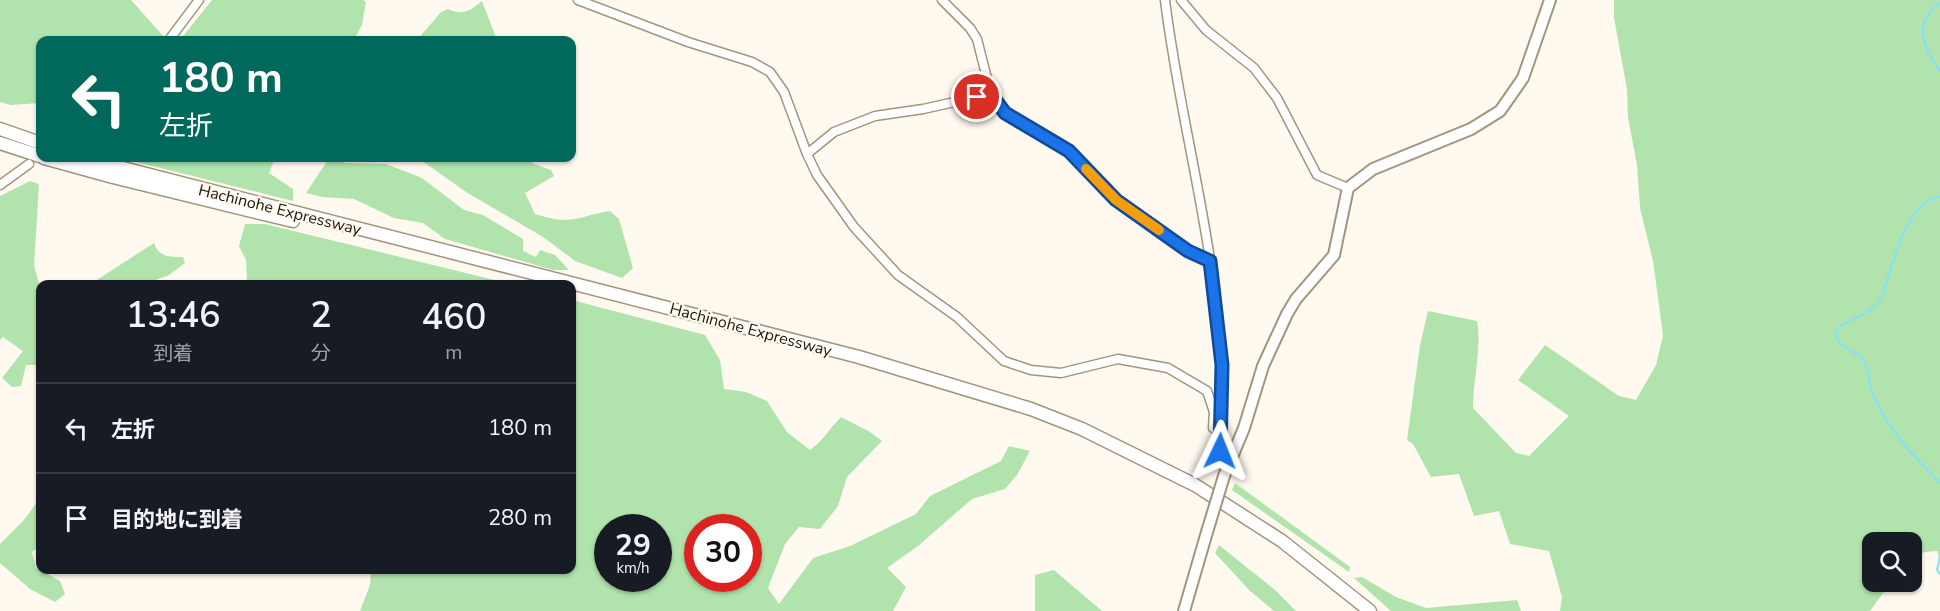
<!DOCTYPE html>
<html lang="ja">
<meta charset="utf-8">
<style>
body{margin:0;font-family:"Nunito Sans","Noto Sans JP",sans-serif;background:#242831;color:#f1f3f6;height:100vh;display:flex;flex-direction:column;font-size:22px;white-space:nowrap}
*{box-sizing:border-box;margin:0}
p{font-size:20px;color:#9ea1a6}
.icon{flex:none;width:33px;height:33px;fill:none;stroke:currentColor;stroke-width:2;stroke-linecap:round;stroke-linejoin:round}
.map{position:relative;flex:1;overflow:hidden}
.sheet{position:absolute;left:36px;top:280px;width:540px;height:294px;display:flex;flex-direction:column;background:#171b24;border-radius:12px;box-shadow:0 2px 4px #0004}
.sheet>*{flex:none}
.top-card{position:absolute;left:36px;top:36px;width:540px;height:126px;border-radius:12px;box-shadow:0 2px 4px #0004;background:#00695c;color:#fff;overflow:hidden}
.controls{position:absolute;left:1862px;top:532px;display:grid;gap:12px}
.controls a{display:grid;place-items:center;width:60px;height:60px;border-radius:12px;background:#171b24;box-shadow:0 2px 4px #0004;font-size:30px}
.speed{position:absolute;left:594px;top:514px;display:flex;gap:12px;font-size:30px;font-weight:700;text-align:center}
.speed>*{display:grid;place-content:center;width:78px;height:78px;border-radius:50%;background:#171b24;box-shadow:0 2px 4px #0004;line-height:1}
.speed small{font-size:15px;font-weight:400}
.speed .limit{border:9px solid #d22;background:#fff;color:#111}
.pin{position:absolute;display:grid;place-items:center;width:51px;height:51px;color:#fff;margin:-26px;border:3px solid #fff;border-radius:50%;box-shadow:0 2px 6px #0007}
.me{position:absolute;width:66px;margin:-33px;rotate:2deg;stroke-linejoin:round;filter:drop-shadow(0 0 4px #0008)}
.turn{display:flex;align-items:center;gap:21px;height:126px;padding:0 24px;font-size:27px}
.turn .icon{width:78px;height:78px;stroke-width:2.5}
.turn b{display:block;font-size:42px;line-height:51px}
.eta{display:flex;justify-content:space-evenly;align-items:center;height:102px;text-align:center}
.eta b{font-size:36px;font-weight:600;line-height:42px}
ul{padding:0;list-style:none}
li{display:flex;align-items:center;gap:18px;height:90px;padding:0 24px;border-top:2px solid #363941}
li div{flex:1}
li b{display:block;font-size:22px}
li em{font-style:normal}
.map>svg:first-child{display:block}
</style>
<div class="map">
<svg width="1940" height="611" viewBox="0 0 1940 611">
<rect width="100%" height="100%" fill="#fff9ef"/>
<path fill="#b1e4ad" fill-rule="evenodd" d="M0,0H131L164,37L161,40H40V103L11,105L0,102Z
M212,0H363L366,2L362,25L354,40H180Z
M1614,0H1940V561L1937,551L1924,552L1911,563V543H1872V582H1891L1870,611H1560L1562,597L1549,551L1510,544L1499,511L1474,516L1459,474L1431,477L1413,444L1407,440L1420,345L1428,311L1477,321C1482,346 1473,381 1473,408L1516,453L1529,456L1569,416L1518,380L1545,345L1619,396L1636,400L1656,365L1663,335L1653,261L1640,208L1637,165L1628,118L1627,89L1614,18Z
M482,1L497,40H417L441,12L448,9C462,16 470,11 482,1Z
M120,158H275L269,173L293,189V201Z
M329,158L345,163L386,164L422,178L464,210L483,215L523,239V251L536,257L540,250L555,255L569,270H553L445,239L423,223L394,218L354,199L322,197L306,193Z
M418,158H530L532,163L551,170L554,176L525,193L535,214C573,226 574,217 610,211L619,219L633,268L622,278L575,261L543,237L466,192Z
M30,181L39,184L34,266L40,286V365H26L21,386L12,387L2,378L23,351L3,337L0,340V196Z
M245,224H265L515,285H241L247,281L246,260L239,246Z
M154,243C159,257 169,257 183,257L185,263L169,275L150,282V285H89Z
M572,300L705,335L720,360L724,389L746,392L767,401L787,432L810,450C824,440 829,429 841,417L870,432L882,441L847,477L838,506L820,529L799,527L785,544L768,588L779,604L813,558L850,546L916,514L930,496L1001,461L1009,446L1030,451L1017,475L1005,489L972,499L918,546L887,568L906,587L893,611H360L370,585L371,570H572ZM608,528H658V579H608ZM698,528H748V579H698Z
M1235,483L1350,567L1349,572L1232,490Z
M40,498V546L32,552L36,568L60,581L65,594L55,602L30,589L0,563V544L24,520Z
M1219,545L1275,590L1296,611H1274L1250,591L1215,553Z
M1054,570L1102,611H1035V575Z
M1362,577L1396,597L1426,608L1517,600L1521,611H1391L1354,578Z"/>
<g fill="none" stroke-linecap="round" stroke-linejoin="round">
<path stroke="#81e0fe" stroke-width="2" d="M1940,3C1912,23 1923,48 1940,71
M1940,196C1904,203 1892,270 1881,299C1870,315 1850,317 1836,330C1833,347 1854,349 1864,360C1868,370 1869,381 1872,392C1886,428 1914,456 1940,483
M1940,556L1937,570L1940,574"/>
<g stroke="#a2957f" stroke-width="11">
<path id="minor" d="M578,0L688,42L752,62L770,72L784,92L807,154L817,175L854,227L898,275L957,317L1004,361L1031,370L1061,373L1118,359L1168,368L1207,391L1214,412L1213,428L1220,432
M942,0L970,28L977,39L991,94L1005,113L1069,151L1116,199L1188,251L1210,261
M1165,0C1183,148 1232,293 1220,443V451L1229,459
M1181,0L1206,30L1254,68L1277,98L1317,175L1348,188
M169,40L199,0
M807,154L834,132L875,116L923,109L991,94
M0,185L29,164"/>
</g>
<g stroke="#a2957f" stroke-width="14">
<path id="major" d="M1224,476L1244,428L1263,366L1287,314L1296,299L1334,255L1348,188L1373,169L1471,129L1500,111L1523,78L1550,0
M1184,611L1207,532"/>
</g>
<g stroke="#a2957f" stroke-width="15">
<path id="highway" d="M0,129L40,143
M0,143L40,156
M44,158L113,177L293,221
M84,158L859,357L1031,409L1082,429L1195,485L1282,541L1370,611"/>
</g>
<use href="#minor" stroke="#fff" stroke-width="8"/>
<use href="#major" stroke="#fff" stroke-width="10"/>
<use href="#highway" stroke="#fff" stroke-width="12"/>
<g stroke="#a2957f" stroke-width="14" stroke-linecap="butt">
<path id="major-bridge" d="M1207,532L1224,476"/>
</g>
<use href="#major-bridge" stroke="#fff" stroke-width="10"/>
</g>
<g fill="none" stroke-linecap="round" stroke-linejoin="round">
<g stroke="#114b97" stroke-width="15">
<path id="route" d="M977,97L991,94L1005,113L1069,151L1116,200L1188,251L1210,261L1222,365L1220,451"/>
</g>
<use href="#route" stroke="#1a73e8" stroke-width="10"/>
<path stroke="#f59e0b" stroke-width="10" d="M1086,169L1116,200L1159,230"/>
</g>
<g text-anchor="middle" stroke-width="4.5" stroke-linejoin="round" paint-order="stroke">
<g font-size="16" fill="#1c170f" stroke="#fff9ef">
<text transform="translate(280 209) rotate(14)" y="6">Hachinohe Expressway</text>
<text transform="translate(751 329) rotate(15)" y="6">Hachinohe Expressway</text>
</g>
</g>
</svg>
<div class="controls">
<a><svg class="icon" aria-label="search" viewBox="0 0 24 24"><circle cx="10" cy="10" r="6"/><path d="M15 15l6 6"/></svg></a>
</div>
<div class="speed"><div>29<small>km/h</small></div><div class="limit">30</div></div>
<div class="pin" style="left:977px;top:97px;background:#d93025"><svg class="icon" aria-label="arrive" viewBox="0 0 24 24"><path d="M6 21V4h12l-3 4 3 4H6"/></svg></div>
<svg class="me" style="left:1220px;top:451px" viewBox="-20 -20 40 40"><path d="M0-17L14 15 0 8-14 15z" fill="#1a73e8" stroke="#fff" stroke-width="4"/></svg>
<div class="top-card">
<div class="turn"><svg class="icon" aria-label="left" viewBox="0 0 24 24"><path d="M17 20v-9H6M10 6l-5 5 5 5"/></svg><div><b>180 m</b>左折</div></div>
</div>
<section class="sheet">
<div class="eta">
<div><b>13:46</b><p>到着</p></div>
<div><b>2</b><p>分</p></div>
<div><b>460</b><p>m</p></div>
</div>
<ul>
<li><svg class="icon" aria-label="left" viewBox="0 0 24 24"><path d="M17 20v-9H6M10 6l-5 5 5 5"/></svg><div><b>左折</b></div><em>180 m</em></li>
<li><svg class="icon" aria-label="arrive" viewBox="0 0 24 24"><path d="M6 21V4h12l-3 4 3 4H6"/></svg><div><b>目的地に到着</b></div><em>280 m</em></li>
</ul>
</section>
</div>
